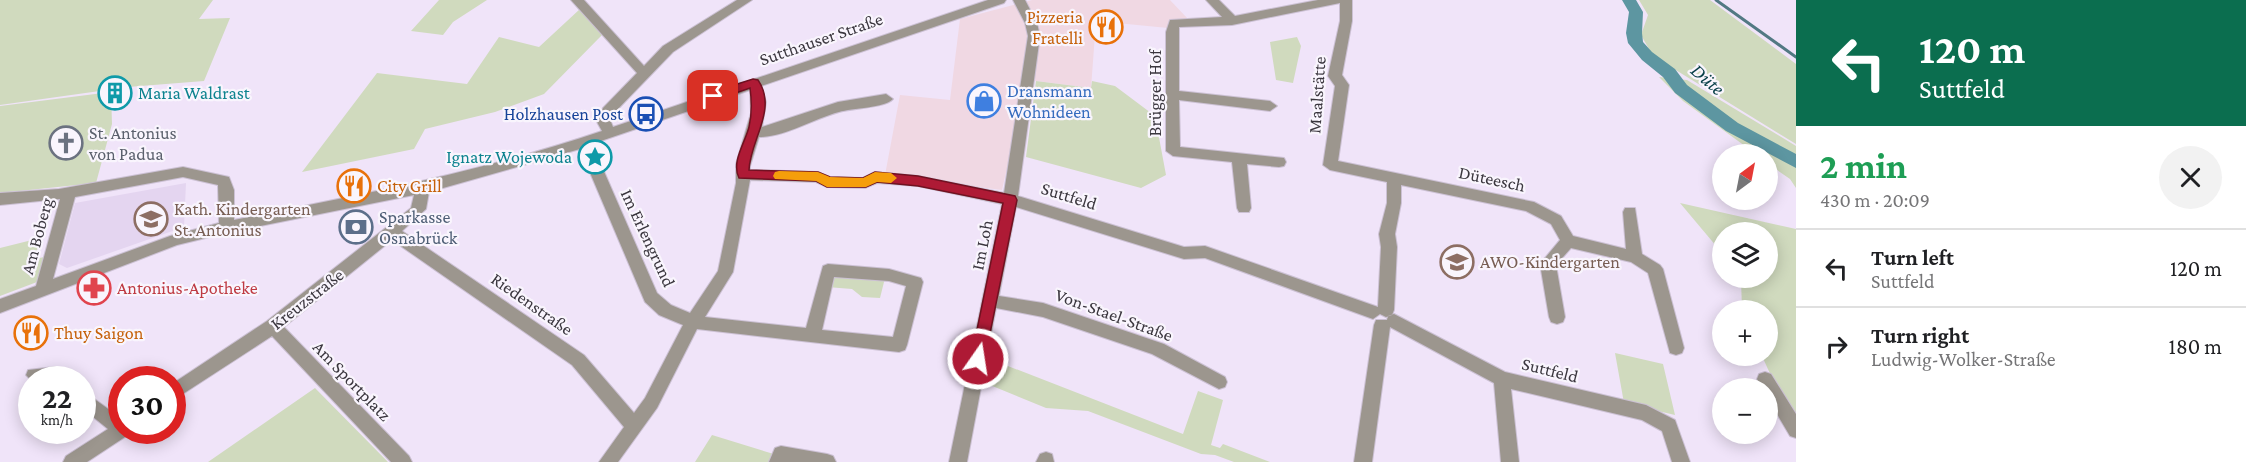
<!DOCTYPE html>
<meta charset="utf-8">
<style>
body{margin:0;font-family:"Crimson Pro",serif;background:#f2f2f2;color:#202124;height:100vh;display:flex;flex-direction:column;font-size:22px;white-space:nowrap}
*{box-sizing:border-box;margin:0}
p{font-size:20px;color:#757577}
.icon{flex:none;width:33px;height:33px;fill:none;stroke:currentColor;stroke-width:2;stroke-linecap:round;stroke-linejoin:round}
.map{position:relative;flex:1;overflow:hidden}
.drawer{display:flex;flex-direction:column;background:#fff;width:450px}
.drawer>*{flex:none}
.hud{background:#0b6e4f;color:#fff;overflow:hidden}
.needle{width:39px;rotate:32deg}
.fabs{position:absolute;left:1712px;top:144px;display:grid;gap:12px}
.fabs a{display:grid;place-items:center;width:66px;height:66px;border-radius:50%;background:#fff;box-shadow:0 3px 15px #0003;font-size:30px}
.speed{position:absolute;left:18px;top:366px;display:flex;gap:12px;font-size:30px;font-weight:700;text-align:center}
.speed>*{display:grid;place-content:center;width:78px;height:78px;border-radius:50%;background:#fff;box-shadow:0 3px 15px #0003;line-height:1}
.speed small{font-size:15px;font-weight:400}
.speed .limit{border:9px solid #d22;background:#fff;color:#111}
.pin{position:absolute;display:grid;place-items:center;width:51px;height:51px;color:#fff;margin:-26px;border-radius:12px;box-shadow:0 3px 9px #0006}
.me{position:absolute;width:66px;margin:-33px;rotate:13deg;stroke-linejoin:round;filter:drop-shadow(0 0 4px #0008)}
.turn{display:flex;align-items:center;gap:21px;height:126px;padding:0 24px;font-size:27px}
.turn .icon{width:78px;height:78px;stroke-width:2.5}
.turn b{display:block;font-size:42px;line-height:51px}
.round{display:grid;place-items:center;flex:none;width:63px;height:63px;border-radius:32px;background:#f2f2f2}
.summary{display:flex;align-items:center;justify-content:space-between;height:102px;padding:0 24px}
h1{font-size:36px;font-weight:700;line-height:45px;color:#1e9e55}
ul{padding:0;list-style:none}
li{display:flex;align-items:center;gap:18px;height:78px;padding:0 24px;border-top:2px solid #e0e0e0}
li div{flex:1}
li b{display:block;font-size:22px}
li em{font-style:normal}
main{display:flex;flex:1;min-height:0}
.map>svg:first-child{display:block}
</style>
<main>
<div class="map">
<svg width="1796" height="462" viewBox="0 0 1796 462">
<rect width="100%" height="100%" fill="#f0e4f9"/>
<path fill="#f0d8e3" d="M1032,0H1170L1188,19H1171L1168,28L1096,21L1091,88L1021,79L1013,141L1002,190L885,175L900,95L950,100L960,19Z"/>
<path fill="#e4d5f0" d="M186,183L184,227L67,268L59,264L75,203Z"/>
<path fill="#d0dabe" d="M0,0H213L199,19L230,18L204,81L128,87L0,105Z
M439,0H487L453,22L443,35L411,31Z
M1639,0H1710L1796,64V144L1653,56L1641,35L1648,15Z
M580,9L602,35L544,94L495,112L425,129L414,149L302,172L377,73L467,84L499,37L539,47Z
M1297,37L1301,46L1293,83L1276,80L1270,42Z
M1659,77L1687,80L1796,146V188L1790,179L1767,163V154H1756L1683,101Z
M1036,81L1091,88L1092,81L1115,86L1155,116L1166,175L1141,188L1026,157Z
M111,92L112,124L96,183L0,193V106Z
M1680,203L1796,229V419L1772,378L1762,356H1767V310H1743L1742,308L1741,281L1738,278H1767V232H1722V253Z
M40,238L35,259L44,257L37,282L0,296V248Z
M831,273L885,278L880,298L862,297L852,289L827,287Z
M1615,353L1663,364L1675,415L1624,403Z
M990,359L1183,434L1198,391L1223,400L1211,445L1220,448L1223,444L1270,462H1234L1215,455L1201,454L1088,411L1046,408L985,383Z
M315,388L388,462H208Z
M712,435L777,455L774,462H695Z"/>
<g fill="none" stroke-linecap="round" stroke-linejoin="round">
<path stroke="#527983" stroke-width="3" d="M1716,0L1796,57"/>
<path fill="#5d96a1" fill-rule="evenodd" d="M1622,0H1636L1643,12L1642,33L1643,42L1652,52L1675,69L1687,85L1738,123L1796,154V168L1726,131L1675,93L1663,77L1642,60L1628,43L1626,33L1629,12Z"/>
<g stroke="#ccc1d4" stroke-width="2">
<path id="minor" d="M571,0H584L644,66L663,46L737,0H752L673,52L614,113L611,122L613,127L988,0H1006L1004,3L761,86L766,102L762,127L838,102L886,94L893,99C885,108 852,108 839,112C813,119 785,137 759,137L750,166V170L818,172L829,177L863,178L875,172L918,176L1004,193L1028,36L1025,23L1013,0H1025L1037,23L1040,36L1018,196L1184,247L1205,246L1378,307L1381,247L1379,234L1387,203V182L1330,170L1323,165L1335,86L1328,76L1340,21V3L1232,25L1179,27V91L1270,101L1277,106L1270,111L1179,100L1180,147L1284,158L1286,162L1284,166L1279,167L1247,164L1251,208L1249,212H1239L1237,208L1232,162L1173,156L1166,151V32L1170,20L1222,17L1206,0H1219L1235,16L1318,0H1352V21L1342,75L1349,85L1338,161L1534,202L1561,216L1573,236L1626,249L1623,212L1625,208H1635L1642,254L1660,265L1663,269L1684,348L1682,353L1676,355L1670,353L1648,273L1631,262L1571,248L1556,265L1565,317L1563,322L1557,324L1551,322L1549,317L1540,264L1560,240L1551,224L1526,211L1401,185V203L1395,234L1397,247L1394,310L1392,315L1386,317L1380,314L1373,319L1205,258L1184,259L1016,207L999,296L1043,303L1164,344L1225,377L1227,382L1225,387L1219,389L1152,354L1043,317L996,308L967,462H949L1002,204L918,186L877,183L865,188L827,187L816,182L750,180L733,272L705,317L806,328L823,266L828,264L889,269L921,278L923,282L907,345L905,350L899,352L697,329L657,408L618,462H599L624,427L572,365L392,240L284,327L409,456L412,462H391L272,336L172,401V384L267,321L411,208L414,195L226,233L177,245L0,313V299L36,286L60,199L0,205V193L59,189L183,167L229,177L234,190V220C359,195 481,172 602,131L597,122L603,108L637,73ZM750,90L751,113L736,164V183L718,271L690,313L671,305L657,293L592,144ZM580,149L645,302L659,315L683,325L645,398L634,413L584,355L402,231L426,209L429,192ZM183,177L218,185L219,223L170,236L53,279L75,197ZM834,277L889,281L906,286L893,337L822,330Z
M1394,314L1505,372L1646,405L1675,420L1690,462H1672L1662,431L1642,420L1511,389L1519,462H1501L1494,383L1390,327L1372,462H1354L1374,325L1376,320H1387L1388,316Z
M55,367L61,369L69,380H32V381L26,375L28,370Z
M1765,372L1771,374L1796,414V438L1790,436L1767,397V388H1762L1757,379L1759,374Z
M82,390L122,419V430H130L128,435L87,462H63L66,456L108,429L82,408Z
M781,446L827,454L833,456L836,462H769L775,448Z
M1046,452L1052,454L1054,462H1036L1040,454Z"/>
</g>
<use href="#minor" fill="#9c968e" fill-rule="evenodd"/>
</g>
<path fill="#ae1a35" stroke="#711122" stroke-width="1.5" d="M753,79L758,80C778,109 750,140 749,170L818,172L830,177L863,178L875,172L918,176L1015,196L1017,200L984,363L978,365L973,363L971,359L1003,203L918,186L877,182L866,187H827L816,181L739,178C731,162 745,143 749,127C752,114 752,102 750,88L713,101L707,96L709,93Z"/>
<path fill="#f59e0b" d="M779,171L818,172L830,177L863,178L875,172L891,173L897,178L891,183L877,182L866,187H827L816,181L775,179L773,176L775,172Z"/>
<defs>
<g id="restaurant-ring" transform="scale(1.725)"><circle r="9.5" fill="#f9f5fd" stroke="#e8710a" stroke-width="1.5"/><path d="M-5-6h1v4h1v-4h1v4h1v-4h1v5L-1.5 .5V6h-2V.5L-5-1ZM5-6V6H3V1.5H1.5Q1.5-4 5-6Z" fill="#e8710a"/></g>
<g id="building-ring" transform="scale(1.725)"><circle r="9.5" fill="#f9f5fd" stroke="#0f9aa8" stroke-width="1.5"/><path d="M-4-6H4V6H1V3H-1V6H-4ZM-2.5-4.3h1.7v1.8h-1.7ZM.8-4.3h1.7v1.8H.8ZM-2.5-1h1.7V.8h-1.7ZM.8-1h1.7V.8H.8Z" fill="#0f9aa8"/></g>
<g id="shop-ring" transform="scale(1.725)"><circle r="9.5" fill="#f9f5fd" stroke="#3f7fe0" stroke-width="1.5"/><path d="M-5-2.5h2.3a2.7 3.5 0 0 1 5.4 0H5L5.5 6h-11ZM-1.5-2.5h3a1.5 2.3 0 0 0-3 0Z" fill="#3f7fe0"/></g>
<g id="bus-ring" transform="scale(1.725)"><circle r="9.5" fill="#f9f5fd" stroke="#1a4fb4" stroke-width="1.5"/><path d="M-5-6H5V4H4V6H2V4H-2V6H-4V4H-5ZM-3.5-4V0h7V-4ZM-3.5 1.2v1.5H-2V1.2ZM2 1.2v1.5H3.5V1.2Z" fill="#1a4fb4"/></g>
<g id="church-ring" transform="scale(1.725)"><circle r="9.5" fill="#f9f5fd" stroke="#6b7280" stroke-width="1.5"/><path d="M-1.2-6h2.4v3.5h3.3v2.4h-3.3V6h-2.4V-.1h-3.3v-2.4h3.3Z" fill="#6b7280"/></g>
<g id="sight-ring" transform="scale(1.725)"><circle r="9.5" fill="#f9f5fd" stroke="#0f9aa8" stroke-width="1.5"/><path d="M0-6L1.8-2.2L6-1.7L2.9 1.2L3.7 5.4L0 3.3L-3.7 5.4L-2.9 1.2L-6-1.7L-1.8-2.2Z" fill="#0f9aa8"/></g>
<g id="school-ring" transform="scale(1.725)"><circle r="9.5" fill="#f9f5fd" stroke="#8d6e63" stroke-width="1.5"/><path d="M0-5L7-2L0 1L-7-2ZM-4 1L0 2.5L4 1V4Q0 6-4 4Z" fill="#8d6e63"/></g>
<g id="bank-ring" transform="scale(1.725)"><circle r="9.5" fill="#f9f5fd" stroke="#5c6f8a" stroke-width="1.5"/><path d="M-6-4H6V4H-6ZM0-2.3a2.3 2.3 0 1 0 0 4.6a2.3 2.3 0 1 0 0-4.6Z" fill="#5c6f8a"/></g>
<g id="pharmacy-ring" transform="scale(1.725)"><circle r="9.5" fill="#f9f5fd" stroke="#e0444e" stroke-width="1.5"/><path d="M-2-6h4v4h4v4h-4v4h-4v-4h-4v-4h4Z" fill="#e0444e"/></g>
</defs>
<g fill-rule="evenodd">
<use href="#restaurant-ring" x="1106" y="27"/>
<use href="#building-ring" x="115" y="93"/>
<use href="#shop-ring" x="984" y="101"/>
<use href="#bus-ring" x="646" y="114"/>
<use href="#church-ring" x="66" y="143"/>
<use href="#sight-ring" x="595" y="157"/>
<use href="#restaurant-ring" x="354" y="186"/>
<use href="#school-ring" x="151" y="219"/>
<use href="#bank-ring" x="356" y="227"/>
<use href="#school-ring" x="1457" y="262"/>
<use href="#pharmacy-ring" x="94" y="288"/>
<use href="#restaurant-ring" x="31" y="333"/>
</g>
<g text-anchor="middle" stroke-width="4.5" stroke-linejoin="round" paint-order="stroke">
<g font-size="18" fill="#c56008" stroke="#f9f5fd" text-anchor="start">
<text x="1083" y="23" text-anchor="end">Pizzeria<tspan x="1083" dy="21">Fratelli</tspan></text>
<text x="377" y="192">City Grill</text>
<text x="54" y="339">Thuy Saigon</text>
</g>
<g font-size="18" fill="#3a363e" stroke="#f9f5fd">
<text transform="translate(821 39) rotate(-19)" y="6">Sutthauser Straße</text>
<text transform="translate(1155 93) rotate(-90)" y="6">Brügger Hof</text>
<text transform="translate(1317 95) rotate(-86)" y="6">Maalstätte</text>
<text transform="translate(1492 179) rotate(12)" y="6">Düteesch</text>
<text transform="translate(1069 196) rotate(17)" y="6">Suttfeld</text>
<text transform="translate(37 236) rotate(-75)" y="6">Am Boberg</text>
<text transform="translate(648 238) rotate(65)" y="6">Im Erlengrund</text>
<text transform="translate(982 245) rotate(-79)" y="6">Im Loh</text>
<text transform="translate(307 299) rotate(-38)" y="6">Kreuzstraße</text>
<text transform="translate(532 304) rotate(35)" y="6">Riedenstraße</text>
<text transform="translate(1114 315) rotate(20)" y="6">Von-Stael-Straße</text>
<text transform="translate(1550 370) rotate(14)" y="6">Suttfeld</text>
<text transform="translate(352 381) rotate(46)" y="6">Am Sportplatz</text>
</g>
<g font-size="18" fill="#366cbe" stroke="#f9f5fd" text-anchor="start">
<text x="1007" y="97">Dransmann<tspan x="1007" dy="21">Wohnideen</tspan></text>
</g>
<g font-size="18" fill="#0d838f" stroke="#f9f5fd" text-anchor="start">
<text x="138" y="99">Maria Waldrast</text>
<text x="572" y="163" text-anchor="end">Ignatz Wojewoda</text>
</g>
<g font-size="18" fill="#164399" stroke="#f9f5fd" text-anchor="end">
<text x="623" y="120">Holzhausen Post</text>
</g>
<g font-size="18" fill="#5b616d" stroke="#f9f5fd" text-anchor="start">
<text x="89" y="139">St. Antonius<tspan x="89" dy="21">von Padua</tspan></text>
</g>
<g font-size="18" fill="#785e54" stroke="#f9f5fd" text-anchor="start">
<text x="174" y="215">Kath. Kindergarten<tspan x="174" dy="21">St. Antonius</tspan></text>
<text x="1480" y="268">AWO-Kindergarten</text>
</g>
<g font-size="18" fill="#4e5e75" stroke="#f9f5fd" text-anchor="start">
<text x="379" y="223">Sparkasse<tspan x="379" dy="21">Osnabrück</tspan></text>
</g>
<g font-size="18" fill="#be3a42" stroke="#f9f5fd" text-anchor="start">
<text x="117" y="294">Antonius-Apotheke</text>
</g>
<g font-size="20" font-style="italic" fill="#083f48" stroke="#f9f5fd">
<text transform="translate(1708 79) rotate(41)" y="7">Düte</text>
</g>
</g>
</svg>
<div class="fabs">
<a><svg class="needle" viewBox="-14 -14 28 28"><path d="M0-13l5 13h-10z" fill="#e53935"/><path d="M0 13l5-13h-10z" fill="#757577"/></svg></a>
<a><svg class="icon" aria-label="layers" viewBox="0 0 24 24"><path d="M12 4l9 5-9 5-9-5zM3 14l9 5 9-5"/></svg></a>
<a>+</a>
<a>−</a>
</div>
<div class="speed"><div>22<small>km/h</small></div><div class="limit">30</div></div>
<div class="pin" style="left:713px;top:96px;background:#d93025"><svg class="icon" aria-label="arrive" viewBox="0 0 24 24"><path d="M6 21V4h12l-3 4 3 4H6"/></svg></div>
<svg class="me" style="left:978px;top:359px" viewBox="-20 -20 40 40"><circle r="17" fill="#ae1a35" stroke="#fff" stroke-width="3"/><path d="M0-11L8 9 0 5-8 9z" fill="#fff"/></svg>
</div>
<section class="drawer">
<div class="hud">
<div class="turn"><svg class="icon" aria-label="left" viewBox="0 0 24 24"><path d="M17 20v-9H6M10 6l-5 5 5 5"/></svg><div><b>120 m</b>Suttfeld</div></div>
</div>
<div class="summary"><div><h1>2 min</h1><p>430 m · 20:09</p></div><a class="round"><svg class="icon" aria-label="close" viewBox="0 0 24 24"><path d="M6 6l12 12M18 6L6 18"/></svg></a></div>
<ul>
<li><svg class="icon" aria-label="left" viewBox="0 0 24 24"><path d="M17 20v-9H6M10 6l-5 5 5 5"/></svg><div><b>Turn left</b><p>Suttfeld</p></div><em>120 m</em></li>
<li><svg class="icon" aria-label="right" viewBox="0 0 24 24"><path d="M7 20v-9h11M14 6l5 5-5 5"/></svg><div><b>Turn right</b><p>Ludwig-Wolker-Straße</p></div><em>180 m</em></li>
</ul>
</section>
</main>
